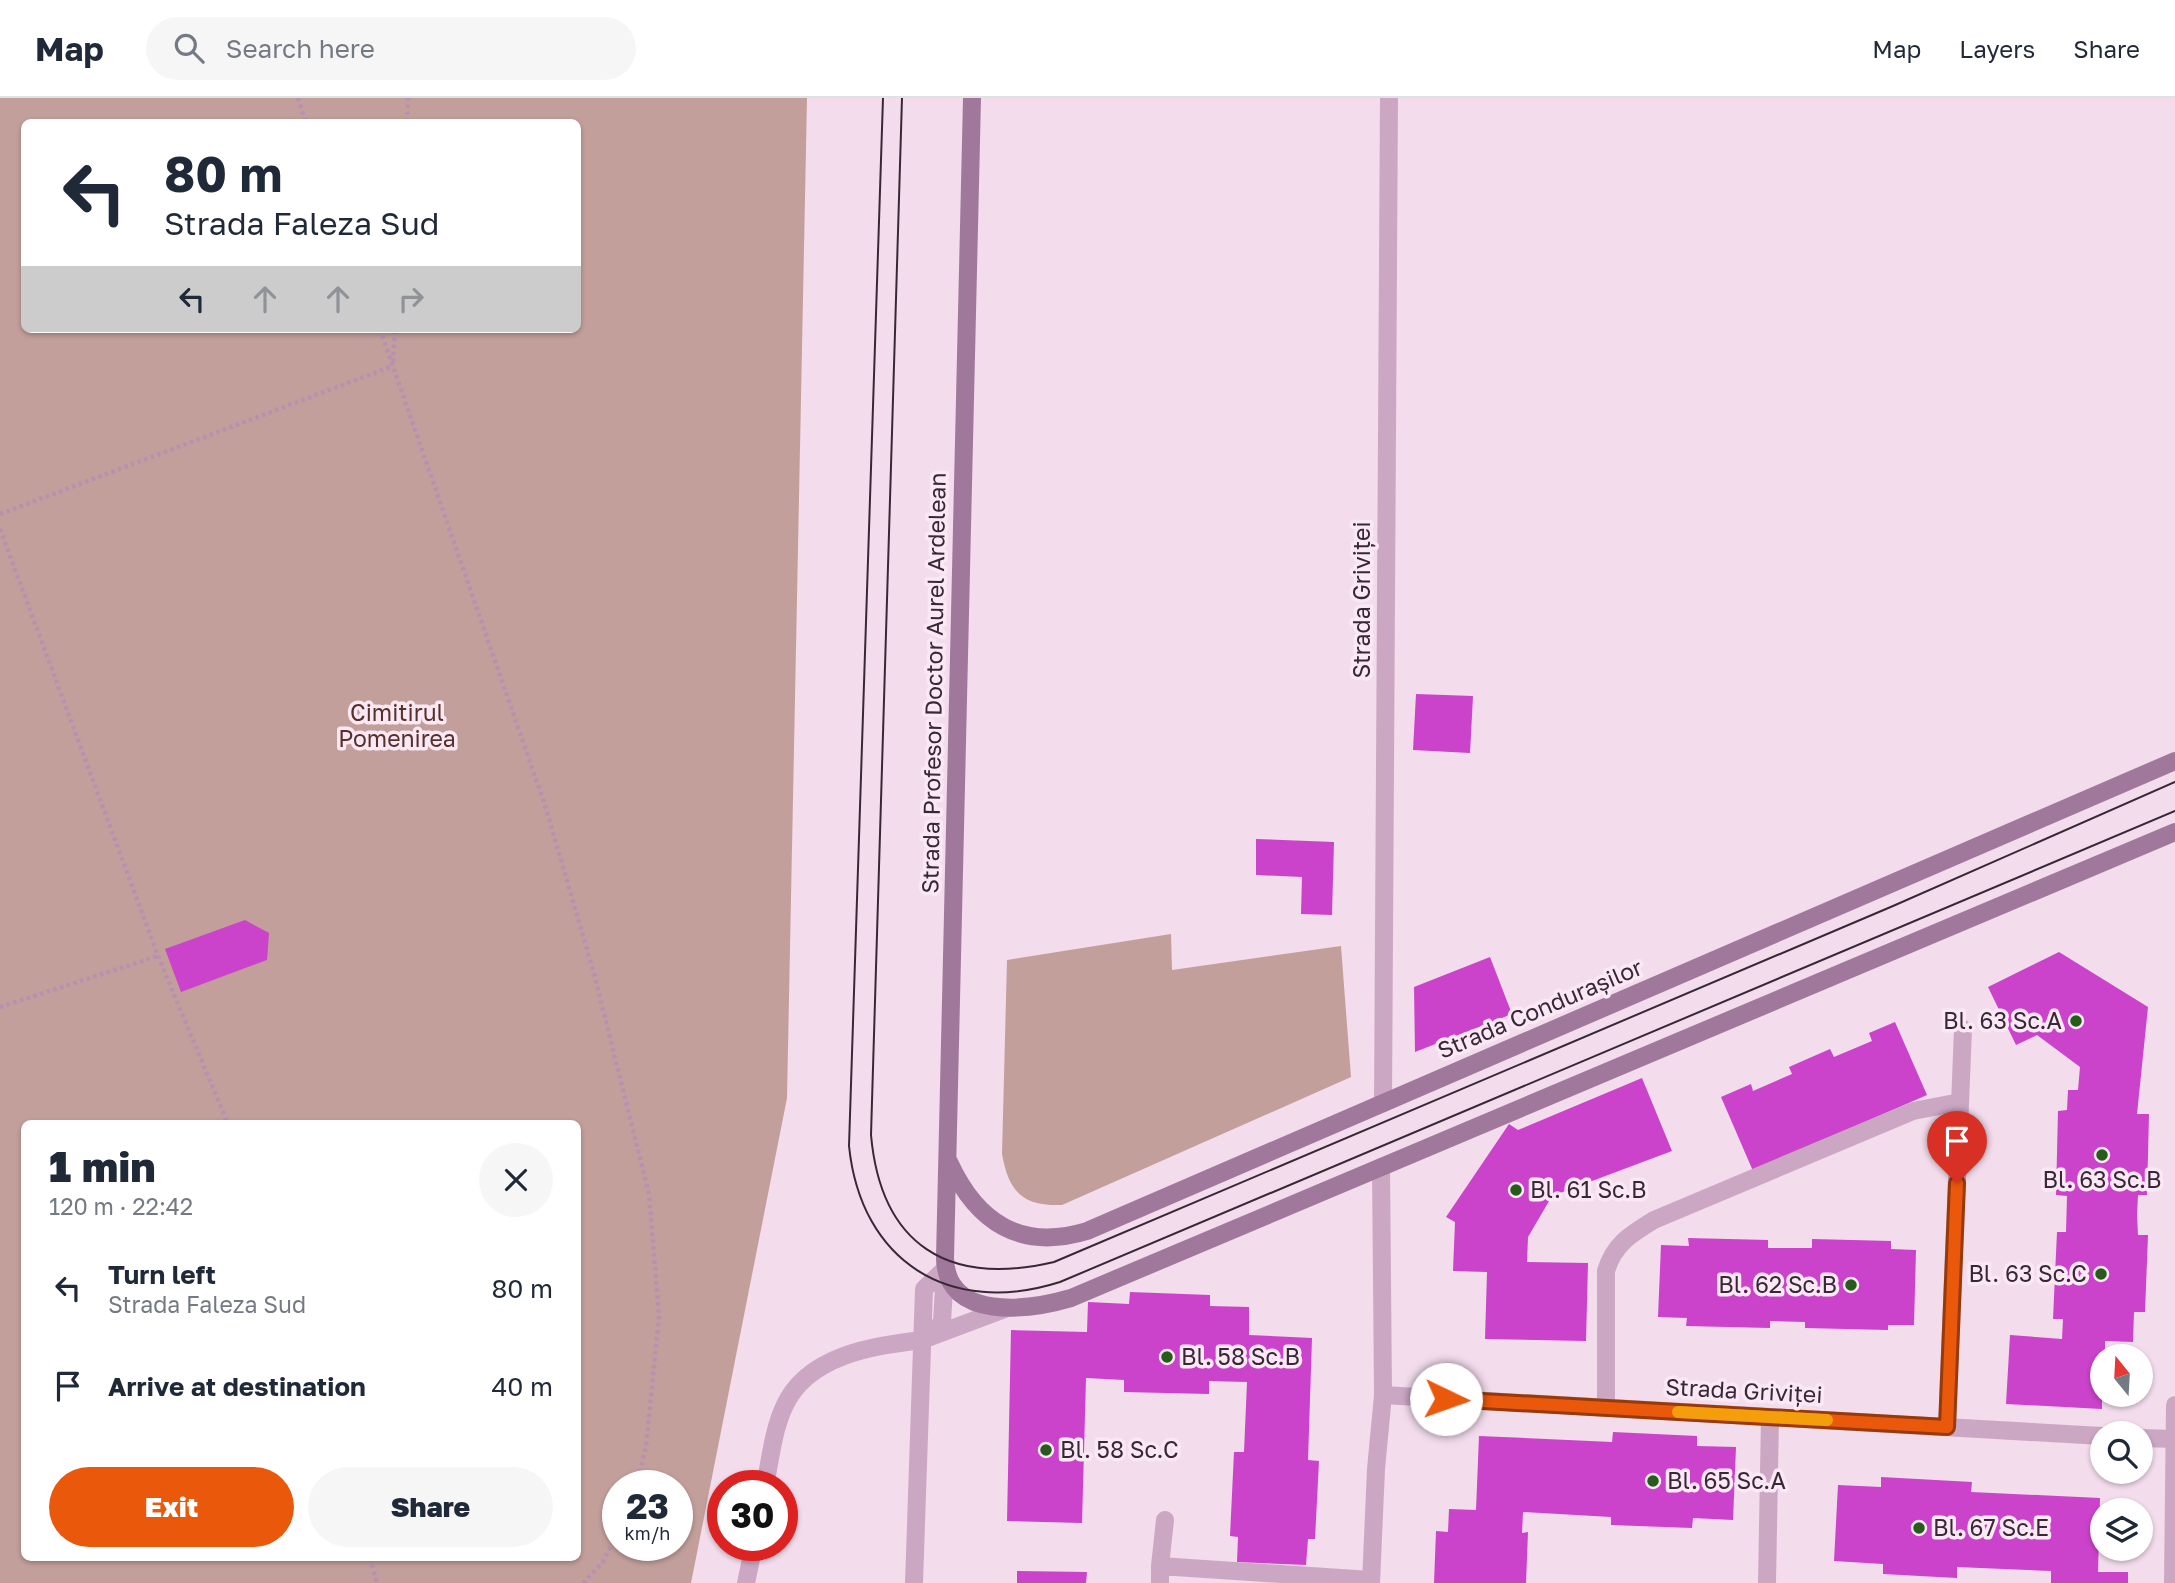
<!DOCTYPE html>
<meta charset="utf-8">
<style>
body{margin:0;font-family:"Golos Text",sans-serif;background:#f6f6f7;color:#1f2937;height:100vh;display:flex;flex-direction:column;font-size:26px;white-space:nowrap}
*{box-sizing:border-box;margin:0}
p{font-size:23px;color:#747a83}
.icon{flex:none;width:38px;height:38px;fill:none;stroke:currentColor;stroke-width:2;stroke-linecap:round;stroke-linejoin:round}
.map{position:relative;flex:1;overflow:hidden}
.sheet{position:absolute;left:21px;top:1022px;width:560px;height:441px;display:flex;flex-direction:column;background:#fff;border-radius:10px;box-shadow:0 2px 5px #0004}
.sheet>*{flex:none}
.hud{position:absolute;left:21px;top:21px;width:560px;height:214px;border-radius:10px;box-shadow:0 2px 5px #0004;background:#fff;color:#1f2937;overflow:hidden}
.needle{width:46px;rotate:342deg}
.controls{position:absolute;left:2090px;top:1246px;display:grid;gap:14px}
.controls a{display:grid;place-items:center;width:63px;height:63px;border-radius:50%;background:#fff;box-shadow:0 2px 5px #0004;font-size:35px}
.speed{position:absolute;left:602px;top:1372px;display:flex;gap:14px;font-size:35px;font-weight:700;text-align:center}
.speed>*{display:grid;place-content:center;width:91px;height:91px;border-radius:50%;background:#fff;box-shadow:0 2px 5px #0004;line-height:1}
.speed small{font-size:18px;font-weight:400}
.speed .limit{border:10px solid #d22;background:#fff;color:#111}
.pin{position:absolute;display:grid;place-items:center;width:60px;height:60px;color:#fff;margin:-72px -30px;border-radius:50% 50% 50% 0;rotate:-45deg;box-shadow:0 0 7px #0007}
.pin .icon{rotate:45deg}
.me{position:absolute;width:77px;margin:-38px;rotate:93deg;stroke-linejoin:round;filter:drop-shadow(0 0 5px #0008)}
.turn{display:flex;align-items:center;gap:24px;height:147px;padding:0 28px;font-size:32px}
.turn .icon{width:91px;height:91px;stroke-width:2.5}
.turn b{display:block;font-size:49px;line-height:60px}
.lanes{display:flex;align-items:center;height:66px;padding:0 28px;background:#0003;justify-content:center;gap:35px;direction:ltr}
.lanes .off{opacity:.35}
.round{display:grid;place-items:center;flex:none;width:74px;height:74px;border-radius:37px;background:#f6f6f7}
.head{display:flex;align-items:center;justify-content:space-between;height:119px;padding:0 28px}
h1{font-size:42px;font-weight:800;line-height:52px}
.cta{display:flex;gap:14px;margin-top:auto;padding:14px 28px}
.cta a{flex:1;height:80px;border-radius:42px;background:#ea580c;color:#fff;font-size:28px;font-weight:800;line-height:80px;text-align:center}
.cta a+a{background:#f6f6f7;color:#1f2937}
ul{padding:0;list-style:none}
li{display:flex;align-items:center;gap:21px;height:98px;padding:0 28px}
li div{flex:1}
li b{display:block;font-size:26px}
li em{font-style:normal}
header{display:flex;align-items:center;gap:42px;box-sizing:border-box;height:98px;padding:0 35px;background:#fff;border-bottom:2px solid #e0e1e3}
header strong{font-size:33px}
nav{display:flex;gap:38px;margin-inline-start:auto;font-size:24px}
.search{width:490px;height:63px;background:#f6f6f7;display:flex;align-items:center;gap:18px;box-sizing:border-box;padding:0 24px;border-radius:38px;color:#747a83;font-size:26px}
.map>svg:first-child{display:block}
</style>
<header>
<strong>Map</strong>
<div class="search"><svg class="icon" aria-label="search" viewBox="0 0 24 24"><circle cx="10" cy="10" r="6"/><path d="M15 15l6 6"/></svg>Search here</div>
<nav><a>Map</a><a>Layers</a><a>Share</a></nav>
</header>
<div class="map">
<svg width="2175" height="1485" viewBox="0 0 2175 1485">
<rect width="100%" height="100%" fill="#f3dcec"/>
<path fill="#c39f9b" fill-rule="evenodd" d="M0,0H807L787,1000L691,1485H0ZM24,24H578V231H24ZM24,1026H578V1460H24ZM618,1388H677V1447H618Z
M1171,836L1172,872L1341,848L1351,979L1062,1107C1022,1108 1009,1094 1002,1056L1007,862Z"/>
<path fill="#cb42cb" d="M1416,596L1473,598L1470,655L1413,652Z
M1256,741L1334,744L1332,817L1301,816L1302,779L1256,777Z
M245,822L269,835L267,862L181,894L165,851Z
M2059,854L2148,909L2137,1016H2149L2147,1097H2138L2137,1117L2138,1137H2148L2145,1214H2134L2133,1244L2105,1243V1258H2102V1311L2006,1306L2010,1237L2062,1241L2063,1221H2053L2057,1134H2066L2067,1098L2056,1097L2058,1013L2067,1012L2068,992H2078L2080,969L2037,937L2016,947L1988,889Z
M1490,859L1512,916L1415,954L1414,889Z
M1895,924L1927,997L1753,1073L1721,999L1751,986L1753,993L1792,976L1789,969L1830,951L1834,959L1872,943L1869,935Z
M1642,980L1672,1053L1552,1098L1528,1139L1527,1164L1588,1165L1586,1243L1485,1241L1487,1174L1453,1173L1455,1124L1446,1119L1509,1026L1518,1032Z
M1688,1140L1768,1142V1150H1812V1141L1891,1143V1151L1916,1152L1914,1227H1888V1232L1805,1230V1224L1770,1223V1230L1686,1228L1687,1220L1658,1219L1661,1147L1689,1148Z
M1130,1194L1210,1197V1208L1249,1209V1237L1312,1240L1308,1362L1319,1363L1315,1441H1308L1306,1467L1237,1464L1238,1439L1230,1438L1234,1354H1244L1247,1284L1209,1283V1296L1124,1294V1282L1086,1280L1082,1425L1007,1423L1011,1232L1087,1234L1088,1204L1129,1206Z
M1613,1334L1697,1338V1348L1736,1349L1733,1422L1693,1420L1692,1430L1611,1427V1419L1523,1414L1522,1435L1528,1434L1526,1485H1434L1436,1433L1448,1434L1449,1411L1476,1412L1479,1338L1612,1344Z
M1881,1379L1972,1384L1971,1394L2100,1400L2098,1474H2128V1485H2051V1473L1957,1469V1480L1883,1476V1466L1834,1463L1838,1387L1881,1389Z
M1017,1473L1087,1474L1086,1485H1017Z"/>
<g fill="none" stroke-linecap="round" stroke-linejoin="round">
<path stroke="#b891b0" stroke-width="4.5" stroke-dasharray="3.5 3.5" stroke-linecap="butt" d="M298,0L306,24
M407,24L408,0
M380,231L545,707L593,872L649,1096L659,1219L646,1349L636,1388
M393,264L395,231
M0,416L393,268
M0,431L158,858L228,1026
M0,909L158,858
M370,1460L377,1485
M583,1485L603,1464L618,1433"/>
<path stroke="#cca7c4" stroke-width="18" d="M1606,1310V1173C1614,1146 1631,1136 1654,1122L1913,1013L1960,1004
M1947,1329L1963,931
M765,1388C770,1363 773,1333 784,1309C807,1257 873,1248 922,1242
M1160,1468L1165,1422
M746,1485L754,1447
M1160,1485V1468L1371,1482
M1767,1485L1770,1319"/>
<path stroke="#cca7c4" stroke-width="18" d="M1383,1005L1389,0
M927,1238L942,1225L945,1171
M922,1242L1007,1210
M1383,1297L2102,1338
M2140,1340L2175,1341
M914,1485L924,1191L945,1171
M1371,1485L1376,1371L1383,1297L1381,1069
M2173,1485L2175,1307"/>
<path stroke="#a0789b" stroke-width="18" d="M972,0L945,1160C946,1224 1030,1212 1071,1200L2175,734
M949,1064C977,1125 1021,1153 1087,1133L2175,663"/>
<path stroke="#382837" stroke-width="2" d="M883,0L849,1048C861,1164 950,1219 1060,1184L2175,713
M902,0L871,1037C881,1147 948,1189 1054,1164L1893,808L2175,684"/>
</g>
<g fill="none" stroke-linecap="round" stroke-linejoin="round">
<g stroke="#983908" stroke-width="18">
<path id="route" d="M1446,1301L1947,1329L1957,1085"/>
</g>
<use href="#route" stroke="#ea580c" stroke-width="12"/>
<path stroke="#f59e0b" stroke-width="12" d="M1678,1314L1827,1322"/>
</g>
<g fill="#265b1b" stroke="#fae8f5" stroke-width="2.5">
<circle cx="2076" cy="923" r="7"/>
<circle cx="2102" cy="1057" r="7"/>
<circle cx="1516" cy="1092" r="7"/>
<circle cx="2101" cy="1176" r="7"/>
<circle cx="1851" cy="1187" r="7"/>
<circle cx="1167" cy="1259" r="7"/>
<circle cx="1046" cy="1352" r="7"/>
<circle cx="1653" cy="1383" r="7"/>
<circle cx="1919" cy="1430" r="7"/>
</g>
<g text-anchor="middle" stroke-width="7" stroke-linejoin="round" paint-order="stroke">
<g font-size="23" fill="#382837" stroke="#fae8f5">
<text transform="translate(1362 502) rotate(-90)" y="8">Strada Griviței</text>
<text transform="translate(934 585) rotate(-89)" y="8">Strada Profesor Doctor Aurel Ardelean</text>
<text transform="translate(1540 911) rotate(-23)" y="8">Strada Condurașilor</text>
<text transform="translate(1744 1293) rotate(3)" y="8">Strada Griviței</text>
</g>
<g font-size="23" fill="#57302a" stroke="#fae8f5">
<text x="397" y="623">Cimitirul<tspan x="397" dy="26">Pomenirea</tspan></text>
</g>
<g font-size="23" fill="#382837" stroke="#fae8f5" text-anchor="start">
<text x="2062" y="931" text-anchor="end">Bl. 63 Sc.A</text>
<text x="2102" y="1090" text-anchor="middle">Bl. 63 Sc.B</text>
<text x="1530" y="1100">Bl. 61 Sc.B</text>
<text x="2087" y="1184" text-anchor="end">Bl. 63 Sc.C</text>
<text x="1837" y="1195" text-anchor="end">Bl. 62 Sc.B</text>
<text x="1181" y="1267">Bl. 58 Sc.B</text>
<text x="1060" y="1360">Bl. 58 Sc.C</text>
<text x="1667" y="1391">Bl. 65 Sc.A</text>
<text x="1933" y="1438">Bl. 67 Sc.E</text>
</g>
</g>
</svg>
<div class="controls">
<a><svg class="needle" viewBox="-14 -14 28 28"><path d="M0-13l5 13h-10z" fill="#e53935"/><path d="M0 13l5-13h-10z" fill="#747a83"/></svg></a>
<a><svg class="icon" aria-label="search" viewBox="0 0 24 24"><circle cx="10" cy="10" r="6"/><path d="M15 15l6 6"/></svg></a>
<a><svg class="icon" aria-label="layers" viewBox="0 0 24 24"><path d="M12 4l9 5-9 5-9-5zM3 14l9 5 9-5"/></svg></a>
</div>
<div class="speed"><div>23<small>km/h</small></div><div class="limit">30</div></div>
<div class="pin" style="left:1957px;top:1085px;background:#d93025"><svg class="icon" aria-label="arrive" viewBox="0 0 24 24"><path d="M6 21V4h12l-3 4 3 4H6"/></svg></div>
<svg class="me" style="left:1446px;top:1301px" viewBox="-20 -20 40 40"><circle r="19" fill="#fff"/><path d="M0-13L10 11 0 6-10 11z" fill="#ea580c"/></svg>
<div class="hud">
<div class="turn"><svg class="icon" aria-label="left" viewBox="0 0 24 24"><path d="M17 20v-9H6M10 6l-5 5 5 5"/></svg><div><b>80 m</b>Strada Faleza Sud</div></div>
<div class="lanes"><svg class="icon" aria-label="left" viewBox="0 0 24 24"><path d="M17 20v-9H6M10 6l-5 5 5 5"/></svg><svg class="icon off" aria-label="ahead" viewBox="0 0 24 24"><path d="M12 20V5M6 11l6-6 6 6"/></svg><svg class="icon off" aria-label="ahead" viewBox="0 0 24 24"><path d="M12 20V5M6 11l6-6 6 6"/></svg><svg class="icon off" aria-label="right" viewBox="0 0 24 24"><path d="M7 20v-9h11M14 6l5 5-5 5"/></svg></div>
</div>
<section class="sheet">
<div class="head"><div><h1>1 min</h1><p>120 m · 22:42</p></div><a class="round"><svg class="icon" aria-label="close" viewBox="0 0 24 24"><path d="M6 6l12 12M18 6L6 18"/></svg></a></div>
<ul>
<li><svg class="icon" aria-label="left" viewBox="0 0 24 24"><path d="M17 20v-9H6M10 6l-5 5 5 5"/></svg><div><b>Turn left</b><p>Strada Faleza Sud</p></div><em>80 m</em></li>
<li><svg class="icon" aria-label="arrive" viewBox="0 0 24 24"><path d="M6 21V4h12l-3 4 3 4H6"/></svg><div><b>Arrive at destination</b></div><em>40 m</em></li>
</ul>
<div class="cta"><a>Exit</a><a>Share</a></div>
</section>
</div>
